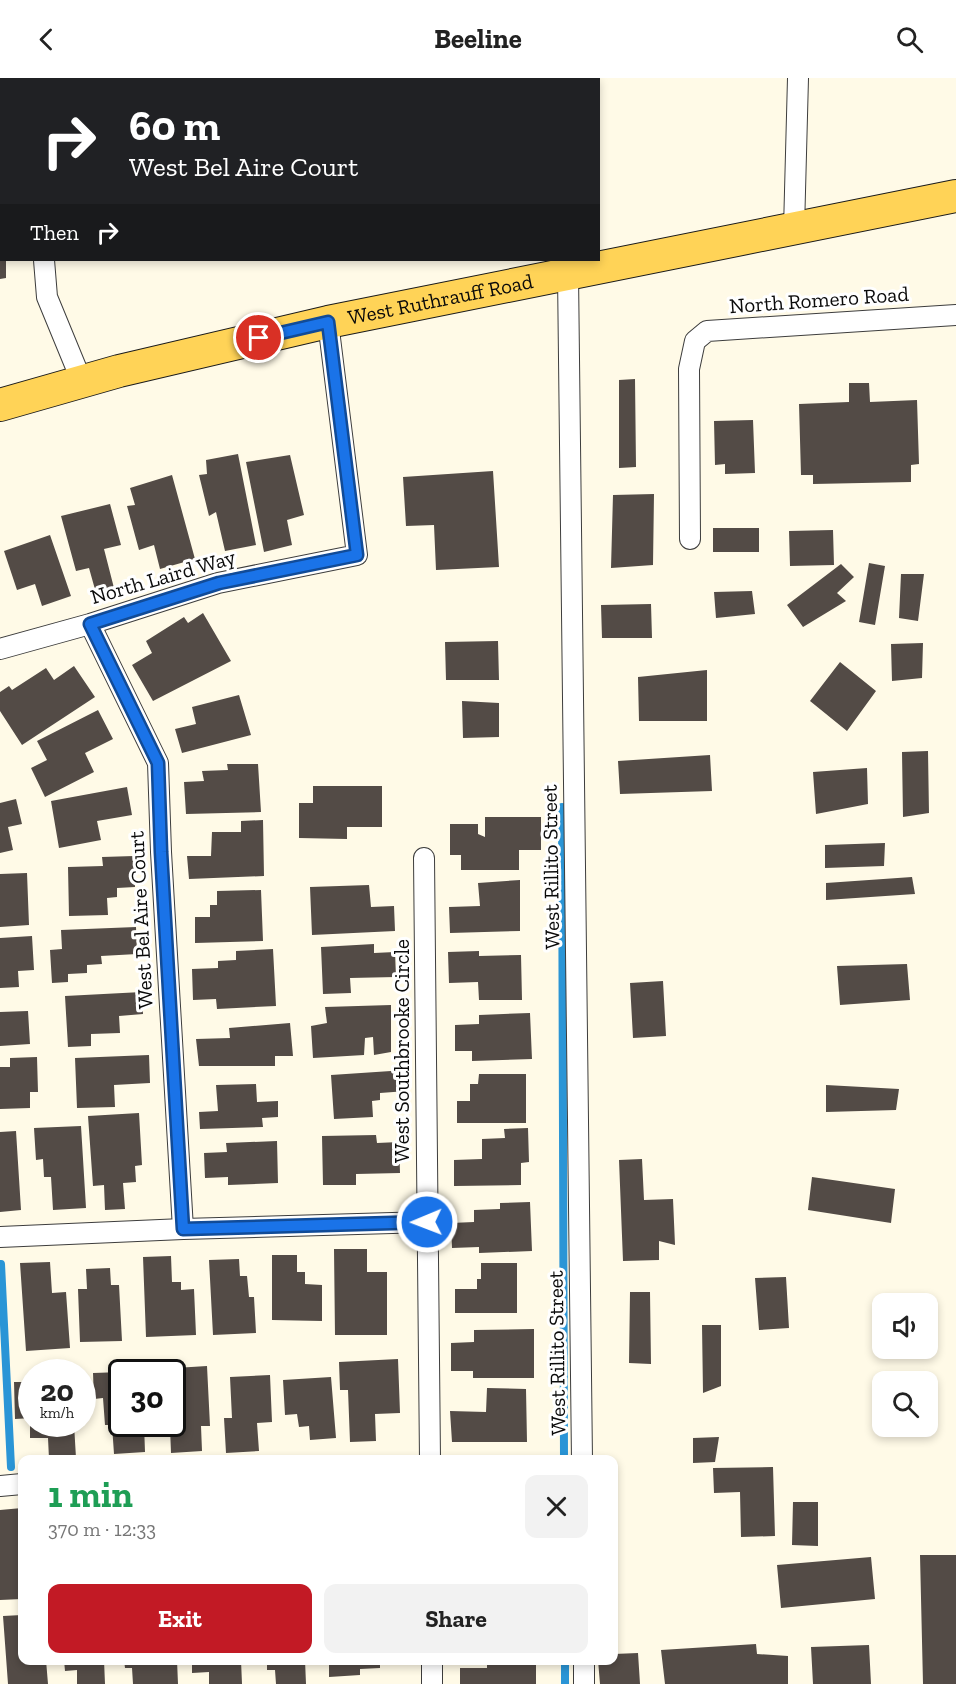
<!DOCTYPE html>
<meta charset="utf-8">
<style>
body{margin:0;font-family:"Zilla Slab",serif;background:#f2f2f2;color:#222;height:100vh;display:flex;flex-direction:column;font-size:22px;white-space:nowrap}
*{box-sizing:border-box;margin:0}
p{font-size:20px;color:#767676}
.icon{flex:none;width:33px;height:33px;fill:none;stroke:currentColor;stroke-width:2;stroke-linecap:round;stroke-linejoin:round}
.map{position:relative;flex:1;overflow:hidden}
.details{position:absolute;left:18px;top:1377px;width:600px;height:210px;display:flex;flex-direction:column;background:#fff;border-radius:12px;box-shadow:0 3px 9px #0003}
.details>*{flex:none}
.hud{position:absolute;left:0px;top:0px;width:600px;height:183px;box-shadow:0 3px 9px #0003;background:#202124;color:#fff;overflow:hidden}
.controls{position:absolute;left:872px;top:1215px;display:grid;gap:12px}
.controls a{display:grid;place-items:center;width:66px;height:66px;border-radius:12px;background:#fff;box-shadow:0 3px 9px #0003;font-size:30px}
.speed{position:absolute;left:18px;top:1281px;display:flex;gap:12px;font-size:30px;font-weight:700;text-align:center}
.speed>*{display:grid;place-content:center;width:78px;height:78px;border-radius:50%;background:#fff;box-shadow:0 3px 9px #0003;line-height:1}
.speed small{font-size:15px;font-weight:400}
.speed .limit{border:3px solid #111;border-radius:9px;background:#fff;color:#111}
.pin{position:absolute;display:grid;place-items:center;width:51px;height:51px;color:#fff;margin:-26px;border:3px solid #fff;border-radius:50%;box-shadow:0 2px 6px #0007}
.me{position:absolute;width:66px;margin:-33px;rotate:269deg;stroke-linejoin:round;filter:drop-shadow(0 0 4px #0008)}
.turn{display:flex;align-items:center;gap:21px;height:126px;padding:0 30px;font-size:27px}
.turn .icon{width:78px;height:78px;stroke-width:2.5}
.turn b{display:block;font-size:42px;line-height:51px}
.then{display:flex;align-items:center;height:57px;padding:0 30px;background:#0003;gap:12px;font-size:22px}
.round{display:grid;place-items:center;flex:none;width:63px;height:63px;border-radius:12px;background:#f2f2f2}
.summary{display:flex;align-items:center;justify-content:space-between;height:102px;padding:0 30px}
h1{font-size:36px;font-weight:800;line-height:45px;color:#1e9e55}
.action{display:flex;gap:12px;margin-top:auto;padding:12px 30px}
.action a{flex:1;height:69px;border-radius:12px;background:#c21a25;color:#fff;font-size:24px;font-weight:800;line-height:69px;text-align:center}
.action a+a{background:#f2f2f2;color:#222}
header{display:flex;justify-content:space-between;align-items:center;height:78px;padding:0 30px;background:#fff;font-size:27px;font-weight:800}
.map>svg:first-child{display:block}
</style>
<header><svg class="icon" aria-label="back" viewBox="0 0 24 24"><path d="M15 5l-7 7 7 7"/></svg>Beeline<svg class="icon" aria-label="search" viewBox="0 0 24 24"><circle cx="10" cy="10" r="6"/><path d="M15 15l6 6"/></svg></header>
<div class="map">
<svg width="956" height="1606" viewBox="0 0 956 1606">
<rect width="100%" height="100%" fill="#fffae7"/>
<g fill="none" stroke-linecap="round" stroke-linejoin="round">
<path stroke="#2a95d6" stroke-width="8" d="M562,729L564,1382
M1,1186L11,1389
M565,1582V1606"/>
</g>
<path fill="#534b46" d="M0,182H6V200L0,201Z
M635,301L636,389L619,390V302Z
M849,305H869L870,324L917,322L919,386L911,387V404L813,406V397H801L799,326L849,324Z
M753,342L755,395L725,396V386L715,387L714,343Z
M238,376L256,467L225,473L216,434L209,438L199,397L207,396L206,382Z
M290,377L304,437L287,442L292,467L264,474L246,384Z
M493,393L499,489L436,492L434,447L406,448L403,399Z
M172,397L195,481L160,491L154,467L139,472L127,428L135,427L130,410Z
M654,416L653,487L611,490L613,417Z
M110,426L121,467L104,471L114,510L96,515L89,490L76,493L61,438Z
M713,450H759V474H713Z
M833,452L834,487L790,488L789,453Z
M50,457L71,518L42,528L35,506L17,512L4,473Z
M869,485L885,488L875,547L859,544Z
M841,486L854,499L837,515L846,523L803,549L787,527Z
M901,496H924L918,543L899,540Z
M752,513L755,536L716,540L714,514Z
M651,526L652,560H602L601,527Z
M203,535L231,583L153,623L132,587L152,575L146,563L184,539L188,545Z
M498,563L499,602H446L445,564Z
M923,565L922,600L892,603L891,566Z
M840,584L876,613L847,653L810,623Z
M74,588L95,619L22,667L0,633V614L9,608L12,612L46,590L54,602Z
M707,592V643H639L638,599Z
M239,617L251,657L182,675L175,651L196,646L192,629Z
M462,623L499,625V659L463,660Z
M98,632L113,661L85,675L94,694L45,719L31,690L47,682L37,663Z
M928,673L929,735L903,739L902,674Z
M710,677L712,713L620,716L618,683Z
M227,686H258L261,734L186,736L184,704L204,703L202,693L228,692Z
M867,690L868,726L816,736L813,694Z
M313,708H382V749H347V761L299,760V725H313Z
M127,709L132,737L97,743L101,762L59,770L51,723Z
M16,721L22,746L8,749L13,772L0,775V725Z
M485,739H541V772H519V792H461V777H450V746H478V756L485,759Z
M263,742L264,798L189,801L187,778H211L212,754H241V743Z
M885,765L884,788L825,790V767Z
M134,778L135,809L117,810V819L107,820L108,837L69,838L68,789L103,788L102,779Z
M27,795L29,847L0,849V796Z
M912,799L915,816L826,822V805Z
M520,802V853L450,855L449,829L480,828L478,805Z
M369,807L371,829L394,828L395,853L312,857L310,809Z
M261,812L263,863L195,865V839H210V827H217V813Z
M136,849L137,876L101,878L102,886L87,887V895L68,896V904L52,905L50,872L62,871L61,852Z
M32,858L34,892L18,893L19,909L0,910V860Z
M374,866V875L395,874L396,899L350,900L351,915L323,916L321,869Z
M273,871L276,928L217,931L216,921L193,922L192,891L218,890V883L236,882V873Z
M479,873V878L521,877L522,922H479L478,904L449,905L448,874Z
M907,886L910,922L840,927L837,888Z
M663,903L666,958L633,960L630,905Z
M142,914L143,936L119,938L120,955L91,956V968L68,969L65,918Z
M391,927V974L374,977L373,959L365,960L364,977L313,980L311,948L327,945L325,929Z
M28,933L30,966L0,968V934Z
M530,935L532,981L472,983V973H455V947L479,946V937Z
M290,945L293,978H275V988H199L196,961L230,960L229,950Z
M149,977L150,1005L114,1007L115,1029L77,1030L75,980Z
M37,979L38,1014H30V1030L0,1031V989H10V980Z
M406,992L407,1013L380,1015V1022L372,1023L373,1039L334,1041L331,997Z
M479,996H526V1045H457V1023H470V1006H478Z
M256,1006L257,1024L278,1023V1039L262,1040L263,1049L200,1051L199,1034L218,1033L216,1007Z
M826,1007L899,1011L896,1032L826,1034Z
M139,1035L142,1087L135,1088L136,1104L123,1105L125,1131L105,1132L104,1107L93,1108L88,1038Z
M81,1048L86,1130L53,1132L51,1099H44L43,1081L36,1082L34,1050Z
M528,1050L529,1084L521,1085V1107L454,1108V1082L482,1081V1061L505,1060L504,1051Z
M16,1053L21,1132L0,1134V1054Z
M376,1057L377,1065L399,1064L400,1095L356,1096V1107H323L322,1058Z
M277,1063L278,1105L228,1107V1099L205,1100L204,1075L227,1074L226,1065Z
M642,1081L644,1122L673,1121L675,1167L659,1163V1182L623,1183L619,1082Z
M812,1099L895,1111L891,1145L808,1132Z
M530,1124L532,1173L479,1175V1169L452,1170L451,1145L474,1144V1132L500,1131V1125Z
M334,1171H367V1194H387V1257H335Z
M272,1177H297V1194H305V1206L322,1207V1243L272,1242Z
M171,1178L172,1204H181V1212L194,1211L196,1257L146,1259L143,1179Z
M239,1181L240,1198H247L249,1219H254L256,1255L213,1257L209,1182Z
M50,1184L52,1215L66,1214L70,1270L26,1273L20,1185Z
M481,1185H517V1235H455V1211H477V1201H481Z
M110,1190L111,1207H119L122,1263L80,1264L78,1211H87L86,1191Z
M786,1199L789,1250L759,1252L755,1200Z
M630,1214H650L651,1286L629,1285Z
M702,1247H721V1308L703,1315Z
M534,1251V1300H473V1293H451V1265L474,1264V1252Z
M398,1281L400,1335L375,1336L376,1363L350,1364L348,1312H340L339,1284Z
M207,1288L210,1348H201L202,1373L171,1375L170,1349L162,1350V1346H172V1294H159V1291Z
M122,1294V1346H144L145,1374L114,1376L112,1347H105L103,1320L94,1321L93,1295Z
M270,1297L272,1344L257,1345L259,1373L226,1375L224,1340H232L230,1299Z
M331,1299L336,1360L310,1362L309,1348L299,1349L297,1336L285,1337L283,1302Z
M14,1304H32V1340L15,1341Z
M487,1310L526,1311L527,1364H452L450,1333L486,1334Z
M30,1346H74L76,1380L49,1381L48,1360H30Z
M719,1359L715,1384L693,1385V1360Z
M773,1389L775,1458L741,1459L740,1414L714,1415L713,1390Z
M793,1424H818V1468L792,1467Z
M22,1430V1521L0,1522V1432Z
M920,1477H956V1606H923Z
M871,1479L875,1521L781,1530L777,1487Z
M22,1537V1582H46L48,1606H8L3,1538Z
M756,1566L757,1576L788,1578V1606H665L661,1572Z
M869,1567L871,1606H813L811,1569Z
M638,1575L640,1606H600L598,1582H614V1576Z
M64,1582H104L105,1606H77V1592L65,1593Z
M124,1582H177L178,1606H133L132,1590H125Z
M192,1582H241L242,1606H209V1594L192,1595Z
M267,1582H305L306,1606H276L275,1592H267Z
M329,1582H380V1590L360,1591V1597L329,1599Z
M487,1582H536V1606H460V1590H487Z"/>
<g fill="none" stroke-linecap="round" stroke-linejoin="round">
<g stroke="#3d3d3d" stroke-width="22">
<path id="minor" d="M37,0V2
M794,151L798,0
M44,182L47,219L82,304
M568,196L582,1382
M690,461L689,291L695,263L707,253L956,237
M90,546L158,685L161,774L183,1151
M0,571L90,546L218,505L357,477L328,244
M424,780L430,1382
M0,1159L183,1151L427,1144
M0,1408L22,1406
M432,1582V1606
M584,1582V1606"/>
</g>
<g stroke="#1b1b1b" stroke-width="34">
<g id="primary">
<path id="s1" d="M0,327L119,293L328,244L956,118"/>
</g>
</g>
<use href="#minor" stroke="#fff" stroke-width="20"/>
<use href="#primary" stroke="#ffd357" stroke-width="32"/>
</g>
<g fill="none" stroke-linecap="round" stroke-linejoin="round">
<g stroke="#114b97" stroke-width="15">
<path id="route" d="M259,260L328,244L357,477L219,505L90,546L158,685L161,774L183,1151L427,1144"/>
</g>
<use href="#route" stroke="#1a73e8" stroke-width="10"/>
</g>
<g text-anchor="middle" stroke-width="6" stroke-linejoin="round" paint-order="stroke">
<g font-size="21" fill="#0a0a0a" stroke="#fff">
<text dy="7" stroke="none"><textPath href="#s1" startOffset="453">West Ruthrauff Road</textPath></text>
<text transform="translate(819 222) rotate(-4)" y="7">North Romero Road</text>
<text transform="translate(163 499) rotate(-16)" y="7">North Laird Way</text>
<text transform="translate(551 789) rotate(-91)" y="7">West Rillito Street</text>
<text transform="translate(141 842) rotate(-93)" y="7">West Bel Aire Court</text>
<text transform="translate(402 973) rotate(-90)" y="7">West Southbrooke Circle</text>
<text transform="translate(557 1275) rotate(-91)" y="7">West Rillito Street</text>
</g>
</g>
</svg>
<div class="controls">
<a><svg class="icon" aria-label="sound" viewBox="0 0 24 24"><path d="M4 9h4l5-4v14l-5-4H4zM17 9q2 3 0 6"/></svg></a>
<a><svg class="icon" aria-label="search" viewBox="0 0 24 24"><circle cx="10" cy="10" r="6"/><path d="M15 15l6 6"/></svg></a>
</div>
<div class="speed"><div>20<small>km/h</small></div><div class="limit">30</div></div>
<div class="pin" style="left:259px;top:260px;background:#d93025"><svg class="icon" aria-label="arrive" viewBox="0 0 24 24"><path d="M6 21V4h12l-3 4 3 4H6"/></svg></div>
<svg class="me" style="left:427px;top:1144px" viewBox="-20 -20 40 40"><circle r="17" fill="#1a73e8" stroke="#fff" stroke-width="3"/><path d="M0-11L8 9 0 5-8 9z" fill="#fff"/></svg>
<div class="hud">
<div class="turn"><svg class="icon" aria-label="right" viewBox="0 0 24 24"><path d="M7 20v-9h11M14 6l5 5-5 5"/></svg><div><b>60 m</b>West Bel Aire Court</div></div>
<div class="then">Then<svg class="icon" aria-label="right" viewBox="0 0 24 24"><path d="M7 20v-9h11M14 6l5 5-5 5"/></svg></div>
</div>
<section class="details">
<div class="summary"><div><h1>1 min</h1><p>370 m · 12:33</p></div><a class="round"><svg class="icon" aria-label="close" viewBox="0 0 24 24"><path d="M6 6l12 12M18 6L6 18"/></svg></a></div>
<div class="action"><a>Exit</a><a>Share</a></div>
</section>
</div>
